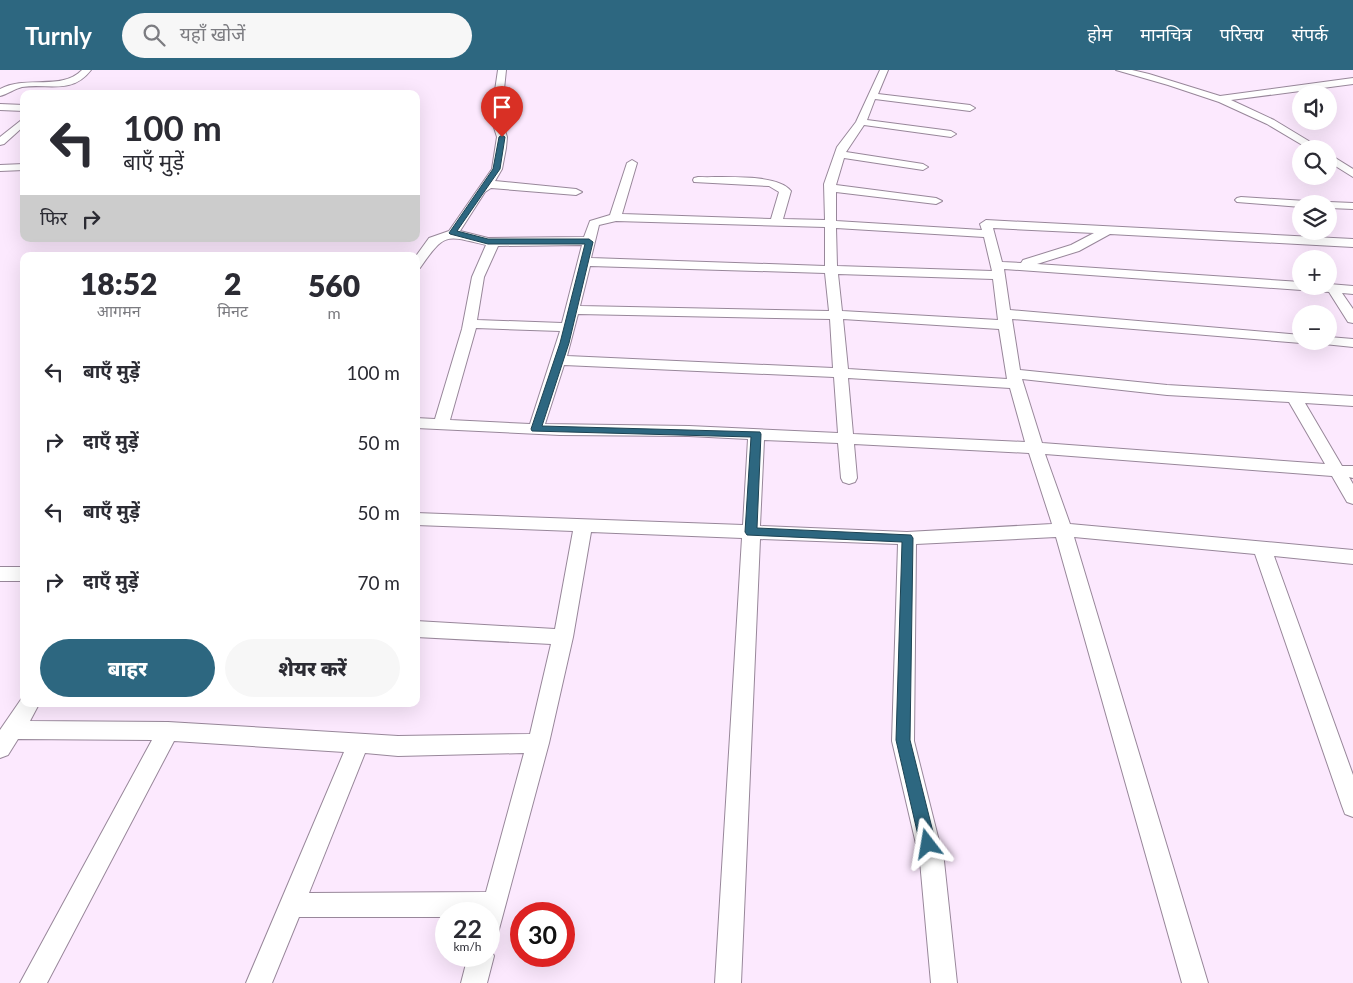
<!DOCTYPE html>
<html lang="hi">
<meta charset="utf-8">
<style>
body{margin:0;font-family:Lato,"Noto Sans Devanagari",sans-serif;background:#f7f7f7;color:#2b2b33;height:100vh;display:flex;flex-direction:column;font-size:19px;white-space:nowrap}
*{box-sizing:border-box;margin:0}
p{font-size:16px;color:#7c7c81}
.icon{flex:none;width:28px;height:28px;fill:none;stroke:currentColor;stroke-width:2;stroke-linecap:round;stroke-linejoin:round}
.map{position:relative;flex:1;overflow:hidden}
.details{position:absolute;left:20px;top:182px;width:400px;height:455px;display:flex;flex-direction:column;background:#fff;border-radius:10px;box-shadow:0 5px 20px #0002}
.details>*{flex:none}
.hud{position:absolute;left:20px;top:20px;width:400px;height:152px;border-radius:10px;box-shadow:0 5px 20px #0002;background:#fff;color:#2b2b33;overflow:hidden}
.fabs{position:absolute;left:1292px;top:15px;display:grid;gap:10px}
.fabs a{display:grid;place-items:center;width:45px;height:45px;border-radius:50%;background:#fff;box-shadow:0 5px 20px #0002;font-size:25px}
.speed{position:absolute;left:435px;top:832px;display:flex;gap:10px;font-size:25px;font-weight:700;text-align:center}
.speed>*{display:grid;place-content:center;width:65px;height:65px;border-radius:50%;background:#fff;box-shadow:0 5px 20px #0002;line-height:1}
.speed small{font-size:12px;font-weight:400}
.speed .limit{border:8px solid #d22;background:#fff;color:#111}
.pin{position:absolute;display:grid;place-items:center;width:42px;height:42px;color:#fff;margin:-51px -21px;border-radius:50% 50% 50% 0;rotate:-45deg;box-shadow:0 0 5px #0007}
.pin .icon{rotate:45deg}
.me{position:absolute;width:55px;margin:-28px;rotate:346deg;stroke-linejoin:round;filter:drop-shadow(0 0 4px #0008)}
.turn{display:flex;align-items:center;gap:18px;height:105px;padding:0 20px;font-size:22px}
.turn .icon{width:65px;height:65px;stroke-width:2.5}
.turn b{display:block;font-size:35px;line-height:42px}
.then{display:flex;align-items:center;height:48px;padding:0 20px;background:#0003;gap:10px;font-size:19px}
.eta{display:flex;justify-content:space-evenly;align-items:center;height:85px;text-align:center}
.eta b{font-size:30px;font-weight:800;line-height:35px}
.button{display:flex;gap:10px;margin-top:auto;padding:10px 20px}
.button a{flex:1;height:58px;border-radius:30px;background:#2d6780;color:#fff;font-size:20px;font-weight:800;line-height:58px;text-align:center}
.button a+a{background:#f7f7f7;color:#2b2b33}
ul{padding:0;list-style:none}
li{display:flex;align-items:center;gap:15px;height:70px;padding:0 20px}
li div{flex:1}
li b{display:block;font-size:19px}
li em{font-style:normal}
header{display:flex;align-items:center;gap:30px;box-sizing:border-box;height:70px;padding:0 25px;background:#2d6780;color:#fff}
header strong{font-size:24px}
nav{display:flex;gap:28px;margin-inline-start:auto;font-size:18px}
.search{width:350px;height:45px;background:#f7f7f7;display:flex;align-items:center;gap:12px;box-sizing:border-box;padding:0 18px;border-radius:28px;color:#7c7c81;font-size:19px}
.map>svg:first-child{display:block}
</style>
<header>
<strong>Turnly</strong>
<div class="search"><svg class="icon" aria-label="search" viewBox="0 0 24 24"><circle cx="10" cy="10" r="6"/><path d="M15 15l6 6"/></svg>यहाँ खोजें</div>
<nav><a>होम</a><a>मानचित्र</a><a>परिचय</a><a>संपर्क</a></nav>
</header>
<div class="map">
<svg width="1353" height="913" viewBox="0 0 1353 913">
<rect width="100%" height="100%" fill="#fce9fe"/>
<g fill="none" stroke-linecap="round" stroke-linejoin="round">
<g stroke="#98879a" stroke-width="2">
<path id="minor" d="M82,0H91C72,25 48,13 22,17C14,19 8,24 0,26V19C27,5 62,21 82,0Z
M498,0H506L501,48L507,67L506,78L502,99L495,111L576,119L582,122L576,125L491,118L485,122L460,161L488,168L584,167L590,151L610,145L627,93L632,90L637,93L622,144L771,149L779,122L769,116L694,112L693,110L694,108L698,107C721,108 777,103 791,121L783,149L825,150L824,114L837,77L856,52L880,0H888L878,24L970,35L975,38L970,41L875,29L867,50L951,61L956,64L951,67L864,55L846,82L923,94L928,97L923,100L844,88L836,115L936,128L942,131L936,134L836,122V151L982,160L980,154L986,150L1353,169V177L1110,164L1079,181L1037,194L1301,212V216H1329V214L1353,216V224L1342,223L1353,239V253L1348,252L1329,222L1004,199L1010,240L1301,265V271H1306L1301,273L1012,249L1020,300L1167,315L1353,326V336L1305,333L1342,396H1353V408L1349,407L1353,414V434L1347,432L1332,406L1045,384L1070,454L1353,480V494L1274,486L1353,705V747L1345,744L1342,736L1255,484L1074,467L1208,913H1182L1056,467L916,474L914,671L944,791L957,913H931L920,791L892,671L898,474L760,469L741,913H715L742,468L591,462L573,567L549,673L498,863L489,866V844H446V847H299L272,913H246L344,682L174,671L47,913H20L152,670L18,669L8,685L0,688V660L22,628L24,627V634H39L30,651L168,652L398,666L530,664L551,574L416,567V551L555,559L573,461L416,455V443L743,455L748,369L689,366L560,365L416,358V348L435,349L462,259L472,207L486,175C445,165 445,162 420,198L416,199V186L429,168L449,161L492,99L497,67L491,48ZM616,151L825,157V196L591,188L599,155ZM836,158L984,167L992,201L837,196ZM993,158L1094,163L1071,175L1023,190L1021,193L1002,192ZM582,175L562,253L477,250L484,207L498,176ZM590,196L825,203L829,241L580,236ZM838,204L993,209L998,250L842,241ZM578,244L830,249L833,298L567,286ZM843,249L999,259L1007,309L848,299ZM476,258L560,261L530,354L450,350ZM564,295L834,307L838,363L689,356L545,354ZM848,308L1010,318L1025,372L853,364ZM1022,309L1167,325L1289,332L1325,394L1042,373ZM764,370L838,373L841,408L843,412L849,414L855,412L857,408L854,374L1029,383L1052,454L907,462L760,456ZM365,683L398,686L524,683L486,822L309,823Z
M1116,0H1132L1149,4L1220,26L1353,8V14L1231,30L1274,50L1322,79H1309L1267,54L1219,32L1168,15Z
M0,34L24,35V41L0,40Z
M24,48V56L4,74L0,75V67Z
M1329,84L1353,99V107L1329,92Z
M24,94V100L0,101V95Z
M1241,127L1306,131L1312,134H1301V137L1237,132L1235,130L1237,128Z
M1329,132L1353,133V139L1329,138V134H1324Z
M1329,267L1353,269V277L1324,274L1322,271H1329Z
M0,497H24V511H0Z
M489,876L494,886L487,913H461L468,886H489Z"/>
</g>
<use href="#minor" fill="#fff" fill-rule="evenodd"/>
</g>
<path fill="#2d6780" stroke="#1d4353" d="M502,65L505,67L500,99L457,161L488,169H589L593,172L569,273L542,356L760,362L761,364L757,458L911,465L913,468L910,670L936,774L934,779L928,781L923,779L920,774L896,670L902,472L747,465L745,462L751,367L532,361L531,359L560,273L585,174H488L450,164L449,163L493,99L499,67Z"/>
</svg>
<div class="fabs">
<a><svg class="icon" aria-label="sound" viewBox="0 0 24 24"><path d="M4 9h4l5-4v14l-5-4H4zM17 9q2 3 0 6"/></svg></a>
<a><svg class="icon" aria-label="search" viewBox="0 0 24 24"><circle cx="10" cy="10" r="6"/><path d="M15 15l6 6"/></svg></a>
<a><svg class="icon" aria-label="layers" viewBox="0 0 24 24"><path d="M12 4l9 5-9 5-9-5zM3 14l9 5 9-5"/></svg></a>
<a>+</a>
<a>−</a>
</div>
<div class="speed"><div>22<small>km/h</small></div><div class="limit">30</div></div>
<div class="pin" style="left:502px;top:67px;background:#d93025"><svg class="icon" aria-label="arrive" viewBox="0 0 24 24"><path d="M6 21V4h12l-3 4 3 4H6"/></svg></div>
<svg class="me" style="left:928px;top:774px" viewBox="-20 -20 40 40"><path d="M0-17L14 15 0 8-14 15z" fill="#2d6780" stroke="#fff" stroke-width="4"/></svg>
<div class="hud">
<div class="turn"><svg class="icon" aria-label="left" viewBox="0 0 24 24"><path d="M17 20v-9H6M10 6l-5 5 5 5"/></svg><div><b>100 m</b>बाएँ मुड़ें</div></div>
<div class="then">फिर<svg class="icon" aria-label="right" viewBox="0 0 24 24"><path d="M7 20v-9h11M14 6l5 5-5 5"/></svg></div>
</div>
<section class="details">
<div class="eta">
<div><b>18:52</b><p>आगमन</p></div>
<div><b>2</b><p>मिनट</p></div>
<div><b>560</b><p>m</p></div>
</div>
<ul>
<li><svg class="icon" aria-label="left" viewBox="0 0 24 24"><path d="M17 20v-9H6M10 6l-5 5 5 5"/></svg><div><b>बाएँ मुड़ें</b></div><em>100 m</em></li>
<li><svg class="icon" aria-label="right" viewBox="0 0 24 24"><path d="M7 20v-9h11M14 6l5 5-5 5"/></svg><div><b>दाएँ मुड़ें</b></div><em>50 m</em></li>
<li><svg class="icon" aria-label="left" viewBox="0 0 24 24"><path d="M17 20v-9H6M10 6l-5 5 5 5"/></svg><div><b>बाएँ मुड़ें</b></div><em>50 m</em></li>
<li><svg class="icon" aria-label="right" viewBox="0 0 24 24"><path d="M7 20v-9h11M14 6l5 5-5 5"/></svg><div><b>दाएँ मुड़ें</b></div><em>70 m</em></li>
</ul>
<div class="button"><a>बाहर</a><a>शेयर करें</a></div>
</section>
</div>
